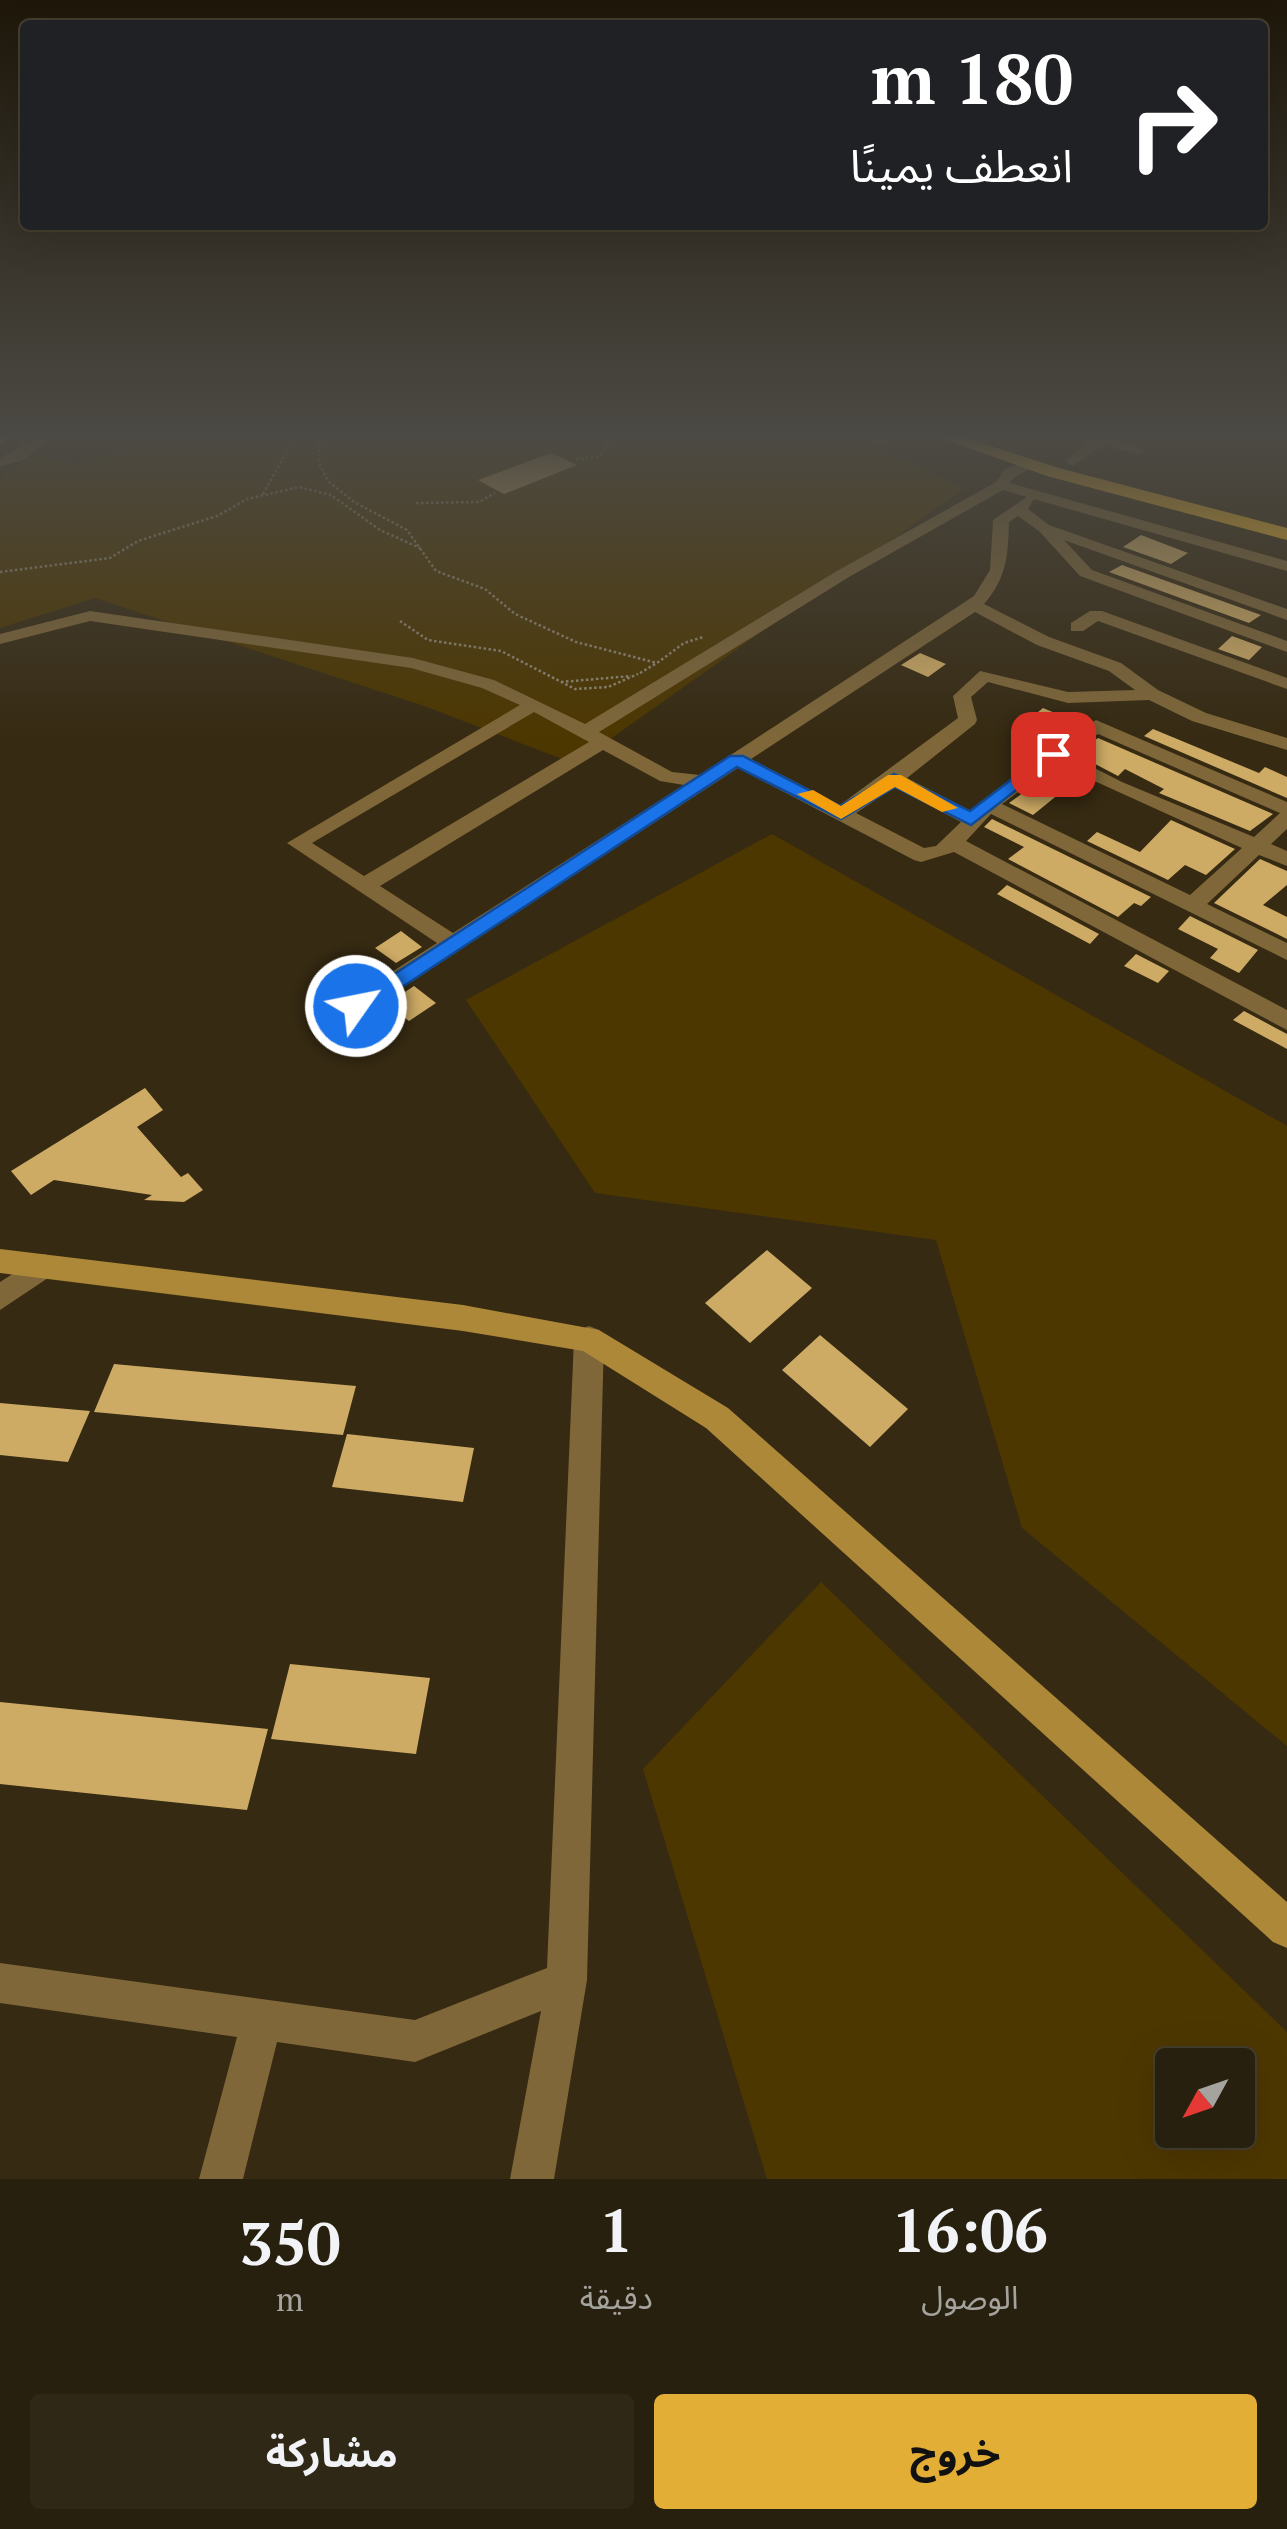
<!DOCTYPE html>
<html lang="ar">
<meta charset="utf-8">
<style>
body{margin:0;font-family:"PT Serif","Noto Sans Arabic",serif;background:#302817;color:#f1f3f6;direction:rtl;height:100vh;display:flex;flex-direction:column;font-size:38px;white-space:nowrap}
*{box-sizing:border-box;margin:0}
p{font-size:32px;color:#a5a39e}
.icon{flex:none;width:55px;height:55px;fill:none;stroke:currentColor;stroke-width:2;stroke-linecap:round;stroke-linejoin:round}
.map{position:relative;height:2179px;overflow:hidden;direction:ltr}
.drawer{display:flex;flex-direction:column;background:#28200e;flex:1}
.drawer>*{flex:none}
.guide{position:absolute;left:20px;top:20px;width:1248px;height:210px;border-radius:10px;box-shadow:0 10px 40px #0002,0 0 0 2px #443e2e;direction:rtl;background:#202124;color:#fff;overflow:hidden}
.needle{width:65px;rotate:230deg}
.tools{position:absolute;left:1155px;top:2048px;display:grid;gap:20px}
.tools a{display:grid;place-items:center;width:100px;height:100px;border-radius:10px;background:#28200e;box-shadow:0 10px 40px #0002,0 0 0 2px #443e2e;font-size:50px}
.pin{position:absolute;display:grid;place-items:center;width:85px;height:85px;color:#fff;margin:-42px;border-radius:20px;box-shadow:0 5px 15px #0006}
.me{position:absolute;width:110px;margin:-55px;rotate:57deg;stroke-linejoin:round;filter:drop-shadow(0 0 8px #0008)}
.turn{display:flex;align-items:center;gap:35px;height:210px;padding:0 30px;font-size:45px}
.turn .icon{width:130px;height:130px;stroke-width:2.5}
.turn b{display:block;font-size:70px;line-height:85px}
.eta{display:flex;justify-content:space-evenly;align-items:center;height:170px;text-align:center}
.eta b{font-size:60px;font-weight:700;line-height:70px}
.button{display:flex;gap:20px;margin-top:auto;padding:20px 30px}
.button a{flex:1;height:115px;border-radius:10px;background:#e3ae35;color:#111;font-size:40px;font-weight:700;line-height:115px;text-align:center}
.button a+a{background:#302817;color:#f1f3f6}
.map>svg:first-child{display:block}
</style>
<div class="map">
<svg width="1287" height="2179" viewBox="0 0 1287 2179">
<rect width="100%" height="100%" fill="#362a12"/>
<path fill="#4d3700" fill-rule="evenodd" d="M174,434H839L965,488L575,764L427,707L95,598L0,628V476L33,456L80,465Z
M772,834L1287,1126V1746L1022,1528L936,1240L595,1193L466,1000Z
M821,1582L1287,2032V2179H767L643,1769ZM1172,2065H1238V2130H1172Z"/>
<path fill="#ceab65" d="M551,453L577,465L504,494L478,480Z
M1141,535L1188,553L1171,564L1123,547Z
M1122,565L1261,615L1249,623L1109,572Z
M1232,636L1262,647L1249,660L1218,649Z
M920,653L946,664L928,677L901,665Z
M1043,708L1079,723L1063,736L1028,720Z
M1153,729L1259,773L1265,767L1287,777V798L1144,736Z
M1098,738L1273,814L1250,831L1159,793L1164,789L1125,769L1118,776L1076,754Z
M1057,768L1088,782L1075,794L1065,789L1033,815L1009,803Z
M992,819L1151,897L1141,906L1134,903L1118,917L1008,859L1024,847L984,827Z
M1171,820L1235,849L1206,875L1185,865L1168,880L1087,841L1097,832L1140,852Z
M1260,859L1287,871V885L1263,905L1287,917V939L1214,903Z
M1007,885L1099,934L1090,944L997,894Z
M1190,916L1258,950L1239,973L1210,958L1218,949L1178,929Z
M401,931L422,947L396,963L375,948Z
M1136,954L1169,971L1158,983L1124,966Z
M414,986L436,1003L409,1021L387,1004Z
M1244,1011L1287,1034V1049L1233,1020Z
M145,1088L163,1110L137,1127L181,1177L188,1173L203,1190L184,1202L144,1200L152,1195L54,1180L31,1195L11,1171Z
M767,1250L812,1288L750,1343L705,1303Z
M820,1335L908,1409L870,1447L782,1370Z
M114,1364L356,1386L343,1435L94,1412Z
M0,1403L90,1411L68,1462L0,1455Z
M347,1434L474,1448L463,1502L332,1487Z
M290,1664L430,1678L416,1754L271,1739Z
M0,1702L268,1729L247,1810L0,1784Z"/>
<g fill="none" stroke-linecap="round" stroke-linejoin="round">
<path stroke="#928975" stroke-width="2.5" stroke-dasharray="2.5 2.5" stroke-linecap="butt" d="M319,434V463L328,481L354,502L407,530L436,571L485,589L515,614L576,642L657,663L684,643L703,637
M576,460L599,456L615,434
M263,494L297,434
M416,503L479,502L495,493
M0,572L110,558L138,541L217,516L247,499L299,487L331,495L380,530L420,548
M400,621L428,640L501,651L575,689L608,687L638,674
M640,673L657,663
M561,682L631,676"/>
<path fill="#7f6739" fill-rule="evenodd" d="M43,434H59L23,460L0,467V458Z
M852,434H871L890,443L883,447Z
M1073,434H1116L1112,438L1145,450L1138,454L1104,445L1073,466L1066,462L1068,459L1091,441Z
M1029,460L1036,464C1028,473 1017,472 1010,483L1287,561V571L1034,499L1028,509L1049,525L1287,609V620L1064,540L1092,570L1287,641V652L1080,576L1040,532L1018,516L1009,522C1008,555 1007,578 984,604L1049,637L1121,663L1158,690L1206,713L1287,738V750L1192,721L1149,700L1068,703L988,682L971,697L977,720L975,724L907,778L971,811L1046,750L1096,720L1287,802V829L1271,844L1287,851V866L1259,855L1207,904L1287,943V960L991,814L966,841L1287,1010V1030L954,852L921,862L914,860L738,768L364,1012H348L344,1006L348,1000L437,943L287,843L520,705L482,688L411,668L90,621L0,644V634L90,611L413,658L494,680L585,724L837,571L996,482L1005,469ZM1003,490L1027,497L993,520L990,570L974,596L700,775L672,772L599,732L849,577ZM975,612L1037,645L1109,671L1135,690L1068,692L980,671L953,696L958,718L840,805L751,759ZM534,712L589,742L364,876L312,843ZM1098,734L1280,813L1254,837L1122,782L1069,755ZM603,750L660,781L684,785L453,933L380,886ZM1057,764L1242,848L1190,895L1002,804ZM895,787L961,822L936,846L924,848L856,813Z
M1090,611H1102L1287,678V689L1098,621L1083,631H1071V623Z
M44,1254L54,1258L58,1266L54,1274L0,1310V1282Z
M589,1326L599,1330L604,1339L587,1980L554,2179H510L541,2011L415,2062L277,2042L243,2179H199L237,2037L0,2003V1963L415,2020L547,1968L574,1339L579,1330Z"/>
<path fill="#ad8838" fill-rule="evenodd" d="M0,1249L463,1305L599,1330L728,1408L1287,1902V1948L1273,1942L706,1428L583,1351L463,1331L0,1273Z"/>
<path fill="#f2b728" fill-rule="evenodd" d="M0,434H14L0,444Z
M930,434H953L1059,468L1287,528V540L1047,476Z"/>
</g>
<linearGradient id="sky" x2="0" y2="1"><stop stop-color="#1e170a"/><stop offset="0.59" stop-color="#4c4a44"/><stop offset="1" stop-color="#4c4a44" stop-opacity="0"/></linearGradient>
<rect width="1287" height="739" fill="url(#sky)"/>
<path fill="#1a73e8" stroke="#114b97" stroke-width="2.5" d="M1053,748L1059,750V757L971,825L895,787L841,819L737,767L364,1012L356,1014L345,1006L730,756H743L840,806L894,774L970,811Z"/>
<path fill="#f59e0b" d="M888,775H901L958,808L942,812L895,787L841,819L797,794L813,790L841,806Z"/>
</svg>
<div class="tools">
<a><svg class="needle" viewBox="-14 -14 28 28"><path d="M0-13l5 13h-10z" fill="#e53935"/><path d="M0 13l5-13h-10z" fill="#a5a39e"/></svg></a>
</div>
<div class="pin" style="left:1053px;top:754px;background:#d93025"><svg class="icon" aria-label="arrive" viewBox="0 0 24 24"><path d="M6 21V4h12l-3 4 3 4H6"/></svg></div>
<svg class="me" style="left:356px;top:1006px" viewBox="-20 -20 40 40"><circle r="17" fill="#1a73e8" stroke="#fff" stroke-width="3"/><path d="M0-11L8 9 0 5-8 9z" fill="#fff"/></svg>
<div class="guide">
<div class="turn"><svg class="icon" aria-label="right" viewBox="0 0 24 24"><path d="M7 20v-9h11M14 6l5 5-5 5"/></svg><div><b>180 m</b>انعطف يمينًا</div></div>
</div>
</div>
<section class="drawer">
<div class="eta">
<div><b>16:06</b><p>الوصول</p></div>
<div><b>1</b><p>دقيقة</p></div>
<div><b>350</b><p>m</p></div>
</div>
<div class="button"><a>خروج</a><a>مشاركة</a></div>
</section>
